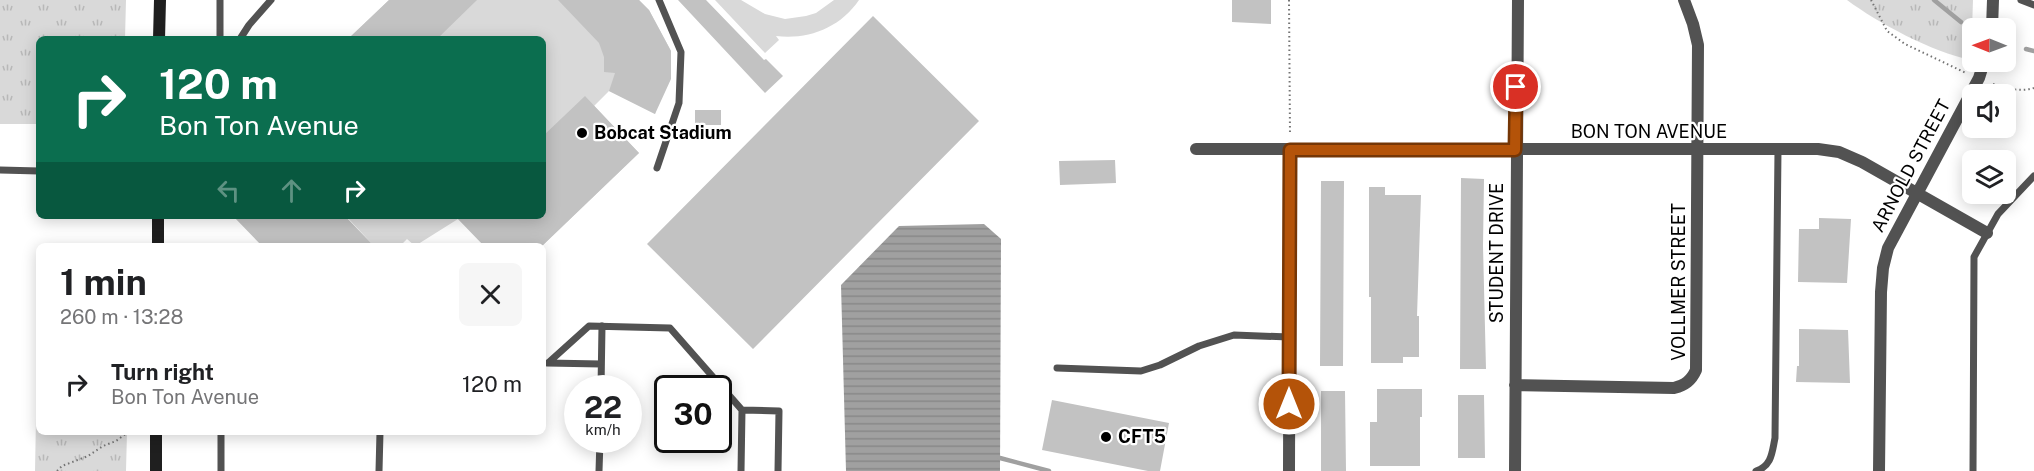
<!DOCTYPE html>
<meta charset="utf-8">
<style>
body{margin:0;font-family:"Public Sans",sans-serif;background:#f6f6f6;color:#202124;height:100vh;display:flex;flex-direction:column;font-size:22px;white-space:nowrap}
*{box-sizing:border-box;margin:0}
p{font-size:20px;color:#757577}
.icon{flex:none;width:33px;height:33px;fill:none;stroke:currentColor;stroke-width:2;stroke-linecap:round;stroke-linejoin:round}
.map{position:relative;flex:1;overflow:hidden}
.side{position:absolute;left:36px;top:243px;width:510px;height:192px;display:flex;flex-direction:column;background:#fff;border-radius:9px;box-shadow:0 3px 15px #0003}
.side>*{flex:none}
.top-card{position:absolute;left:36px;top:36px;width:510px;height:183px;border-radius:9px;box-shadow:0 3px 15px #0003;background:#0b6e4f;color:#fff;overflow:hidden}
.needle{width:39px;rotate:271deg}
.tools{position:absolute;left:1962px;top:18px;display:grid;gap:12px}
.tools a{display:grid;place-items:center;width:54px;height:54px;border-radius:9px;background:#fff;box-shadow:0 3px 15px #0003;font-size:30px}
.speed{position:absolute;left:564px;top:375px;display:flex;gap:12px;font-size:30px;font-weight:700;text-align:center}
.speed>*{display:grid;place-content:center;width:78px;height:78px;border-radius:50%;background:#fff;box-shadow:0 3px 15px #0003;line-height:1}
.speed small{font-size:15px;font-weight:400}
.speed .limit{border:3px solid #111;border-radius:9px;background:#fff;color:#111}
.pin{position:absolute;display:grid;place-items:center;width:51px;height:51px;color:#fff;margin:-26px;border:3px solid #fff;border-radius:50%;box-shadow:0 2px 6px #0007}
.me{position:absolute;width:66px;margin:-33px;rotate:0deg;stroke-linejoin:round;filter:drop-shadow(0 0 4px #0008)}
.turn{display:flex;align-items:center;gap:21px;height:126px;padding:0 24px;font-size:27px}
.turn .icon{width:78px;height:78px;stroke-width:2.5}
.turn b{display:block;font-size:42px;line-height:51px}
.lanes{display:flex;align-items:center;height:57px;padding:0 24px;background:#0003;justify-content:center;gap:30px;direction:ltr}
.lanes .off{opacity:.35}
.round{display:grid;place-items:center;flex:none;width:63px;height:63px;border-radius:9px;background:#f6f6f6}
.head{display:flex;align-items:center;justify-content:space-between;height:102px;padding:0 24px}
h1{font-size:36px;font-weight:700;line-height:45px}
ul{padding:0;list-style:none}
li{display:flex;align-items:center;gap:18px;height:78px;padding:0 24px}
li div{flex:1}
li b{display:block;font-size:22px}
li em{font-style:normal}
.map>svg:first-child{display:block}
</style>
<div class="map">
<svg width="2034" height="471" viewBox="0 0 2034 471">
<defs>
<pattern id="park-tufts" width="24" height="20" patternUnits="userSpaceOnUse" patternTransform="scale(1.5)"><rect width="24" height="20" fill="#d9d9d9"/><path d="M3 7l-1-3M5 7V3M7 7l1-3M15 17l-1-3M17 17v-4M19 17l1-3" fill="none" stroke="#b8b8b8"/></pattern>
<pattern id="water-rules" width="6" height="5" patternUnits="userSpaceOnUse" patternTransform="scale(1.5)"><rect width="6" height="5" fill="#a0a0a0"/><path d="M0 2.5h6" fill="none" stroke="#888"/></pattern>
</defs>
<rect width="100%" height="100%" fill="#fff"/>
<path fill="#d9d9d9" d="M389,0H639L649,10L671,51L655,114L609,91L594,106L639,153L542,246L458,219L415,246L407,239L400,246H374L346,216H543V39H348Z
M715,0H741L765,14L785,19L806,16L816,13L834,0H859C840,28 808,40 776,36L779,40L765,53Z"/>
<path fill="url(#park-tufts)" d="M0,0H126L125,39H39V124H0Z
M1847,0H1973L1971,60C1932,52 1878,23 1847,0Z
M36,418H39V432H127L126,471H35Z"/>
<path fill="url(#water-rules)" d="M984,224L1001,239L1000,471H846L841,285L899,226Z"/>
<g fill="none" stroke-linecap="round" stroke-linejoin="round">
<path stroke="#a0a0a0" stroke-width="4.5" d="M1934,0L1961,22
M2026,49L2034,51
M1000,458L1049,471"/>
</g>
<path fill="#c2c2c2" d="M389,0H477L437,39H348Z
M558,0H639L649,10L671,51V79L655,114L609,91L615,73L604,72V57L599,43Z
M678,0H706L764,60L766,59L783,76L765,93Z
M1232,0H1271V24L1232,22Z
M873,16L979,121L753,349L647,244Z
M585,96L639,153L542,246H484L455,216H543V136Z
M695,110H721V125H695Z
M1115,160L1116,183L1060,185L1059,161Z
M1461,178L1484,179L1483,246L1486,369H1460Z
M1321,181H1344L1343,366H1320Z
M1369,187H1385V195H1421L1417,316H1419V357H1403V363H1371V297H1369Z
M233,216H345L374,246H262Z
M1819,218L1851,219L1847,283L1798,282L1799,229H1819Z
M1799,329L1848,330L1850,383L1796,382L1797,366H1799Z
M1377,389H1422V417H1420V466H1370V422H1377Z
M1321,391H1345L1346,471H1321Z
M1458,395H1484L1485,458H1458Z
M1052,400L1169,423L1160,471H1148L1042,450Z"/>
<g fill="none" stroke-linecap="round" stroke-linejoin="round">
<path stroke="#747474" stroke-width="2" stroke-dasharray="1.5 3" stroke-linecap="butt" d="M1289,0L1290,135
M1871,0L1887,31L1905,44L1966,73
M1993,84C2006,89 2021,92 2034,88
M57,471L62,466L88,456L103,446L116,441L128,432"/>
<path stroke="#525252" stroke-width="7" d="M2021,0L2034,5
M220,39V0
M240,39L249,25L271,0
M657,168L679,103L681,52L659,0
M0,170L39,171
M547,363L601,364
M548,363L589,326L670,328L742,410L741,471
M1057,368L1141,371L1160,365L1199,346L1234,335L1289,337
M601,388L602,326
M742,410L779,411L778,471
M221,471V432
M379,471L380,432
M599,471L600,440
M1756,471C1772,466 1772,452 1775,438L1778,150
M1973,471L1974,257L1998,214L2034,176"/>
<path stroke="#525252" stroke-width="12" d="M1992,28L1993,0
M1196,149H1818L1839,152L1862,162L1987,233
M1515,385L1674,388C1685,385 1691,381 1696,370L1698,45L1693,24L1684,0
M1289,471L1290,150
M1515,471L1518,0
M1879,471L1881,292L1883,268L1888,248L1979,78L1984,62"/>
<path stroke="#1f1f1f" stroke-width="12" d="M159,39L160,0
M158,246V216
M156,471V432"/>
</g>
<g fill="none" stroke-linecap="round" stroke-linejoin="round">
<g stroke="#753606" stroke-width="15">
<path id="route" d="M1289,404L1290,150H1515L1516,87"/>
</g>
<use href="#route" stroke="#b45309" stroke-width="10"/>
</g>
<g fill="#000" stroke="#fff" stroke-width="2">
<circle cx="582" cy="133" r="6"/>
<circle cx="1106" cy="437" r="6"/>
</g>
<g text-anchor="middle" stroke-width="4.5" stroke-linejoin="round" paint-order="stroke">
<g font-size="18" fill="#000" stroke="#fff">
<text x="1649" y="138">BON TON AVENUE</text>
<text transform="translate(1911 166) rotate(-62)" y="6">ARNOLD STREET</text>
<text transform="translate(1497 253) rotate(-90)" y="6">STUDENT DRIVE</text>
<text transform="translate(1679 282) rotate(-90)" y="6">VOLLMER STREET</text>
</g>
<g font-size="18" font-weight="bold" fill="#000" stroke="#fff" text-anchor="start">
<text x="594" y="139">Bobcat Stadium</text>
<text x="1118" y="443">CFT5</text>
</g>
</g>
</svg>
<div class="tools">
<a><svg class="needle" viewBox="-14 -14 28 28"><path d="M0-13l5 13h-10z" fill="#e53935"/><path d="M0 13l5-13h-10z" fill="#757577"/></svg></a>
<a><svg class="icon" aria-label="sound" viewBox="0 0 24 24"><path d="M4 9h4l5-4v14l-5-4H4zM17 9q2 3 0 6"/></svg></a>
<a><svg class="icon" aria-label="layers" viewBox="0 0 24 24"><path d="M12 4l9 5-9 5-9-5zM3 14l9 5 9-5"/></svg></a>
</div>
<div class="speed"><div>22<small>km/h</small></div><div class="limit">30</div></div>
<div class="pin" style="left:1516px;top:87px;background:#d93025"><svg class="icon" aria-label="arrive" viewBox="0 0 24 24"><path d="M6 21V4h12l-3 4 3 4H6"/></svg></div>
<svg class="me" style="left:1289px;top:404px" viewBox="-20 -20 40 40"><circle r="17" fill="#b45309" stroke="#fff" stroke-width="3"/><path d="M0-11L8 9 0 5-8 9z" fill="#fff"/></svg>
<div class="top-card">
<div class="turn"><svg class="icon" aria-label="right" viewBox="0 0 24 24"><path d="M7 20v-9h11M14 6l5 5-5 5"/></svg><div><b>120 m</b>Bon Ton Avenue</div></div>
<div class="lanes"><svg class="icon off" aria-label="left" viewBox="0 0 24 24"><path d="M17 20v-9H6M10 6l-5 5 5 5"/></svg><svg class="icon off" aria-label="ahead" viewBox="0 0 24 24"><path d="M12 20V5M6 11l6-6 6 6"/></svg><svg class="icon" aria-label="right" viewBox="0 0 24 24"><path d="M7 20v-9h11M14 6l5 5-5 5"/></svg></div>
</div>
<section class="side">
<div class="head"><div><h1>1 min</h1><p>260 m · 13:28</p></div><a class="round"><svg class="icon" aria-label="close" viewBox="0 0 24 24"><path d="M6 6l12 12M18 6L6 18"/></svg></a></div>
<ul>
<li><svg class="icon" aria-label="right" viewBox="0 0 24 24"><path d="M7 20v-9h11M14 6l5 5-5 5"/></svg><div><b>Turn right</b><p>Bon Ton Avenue</p></div><em>120 m</em></li>
</ul>
</section>
</div>
